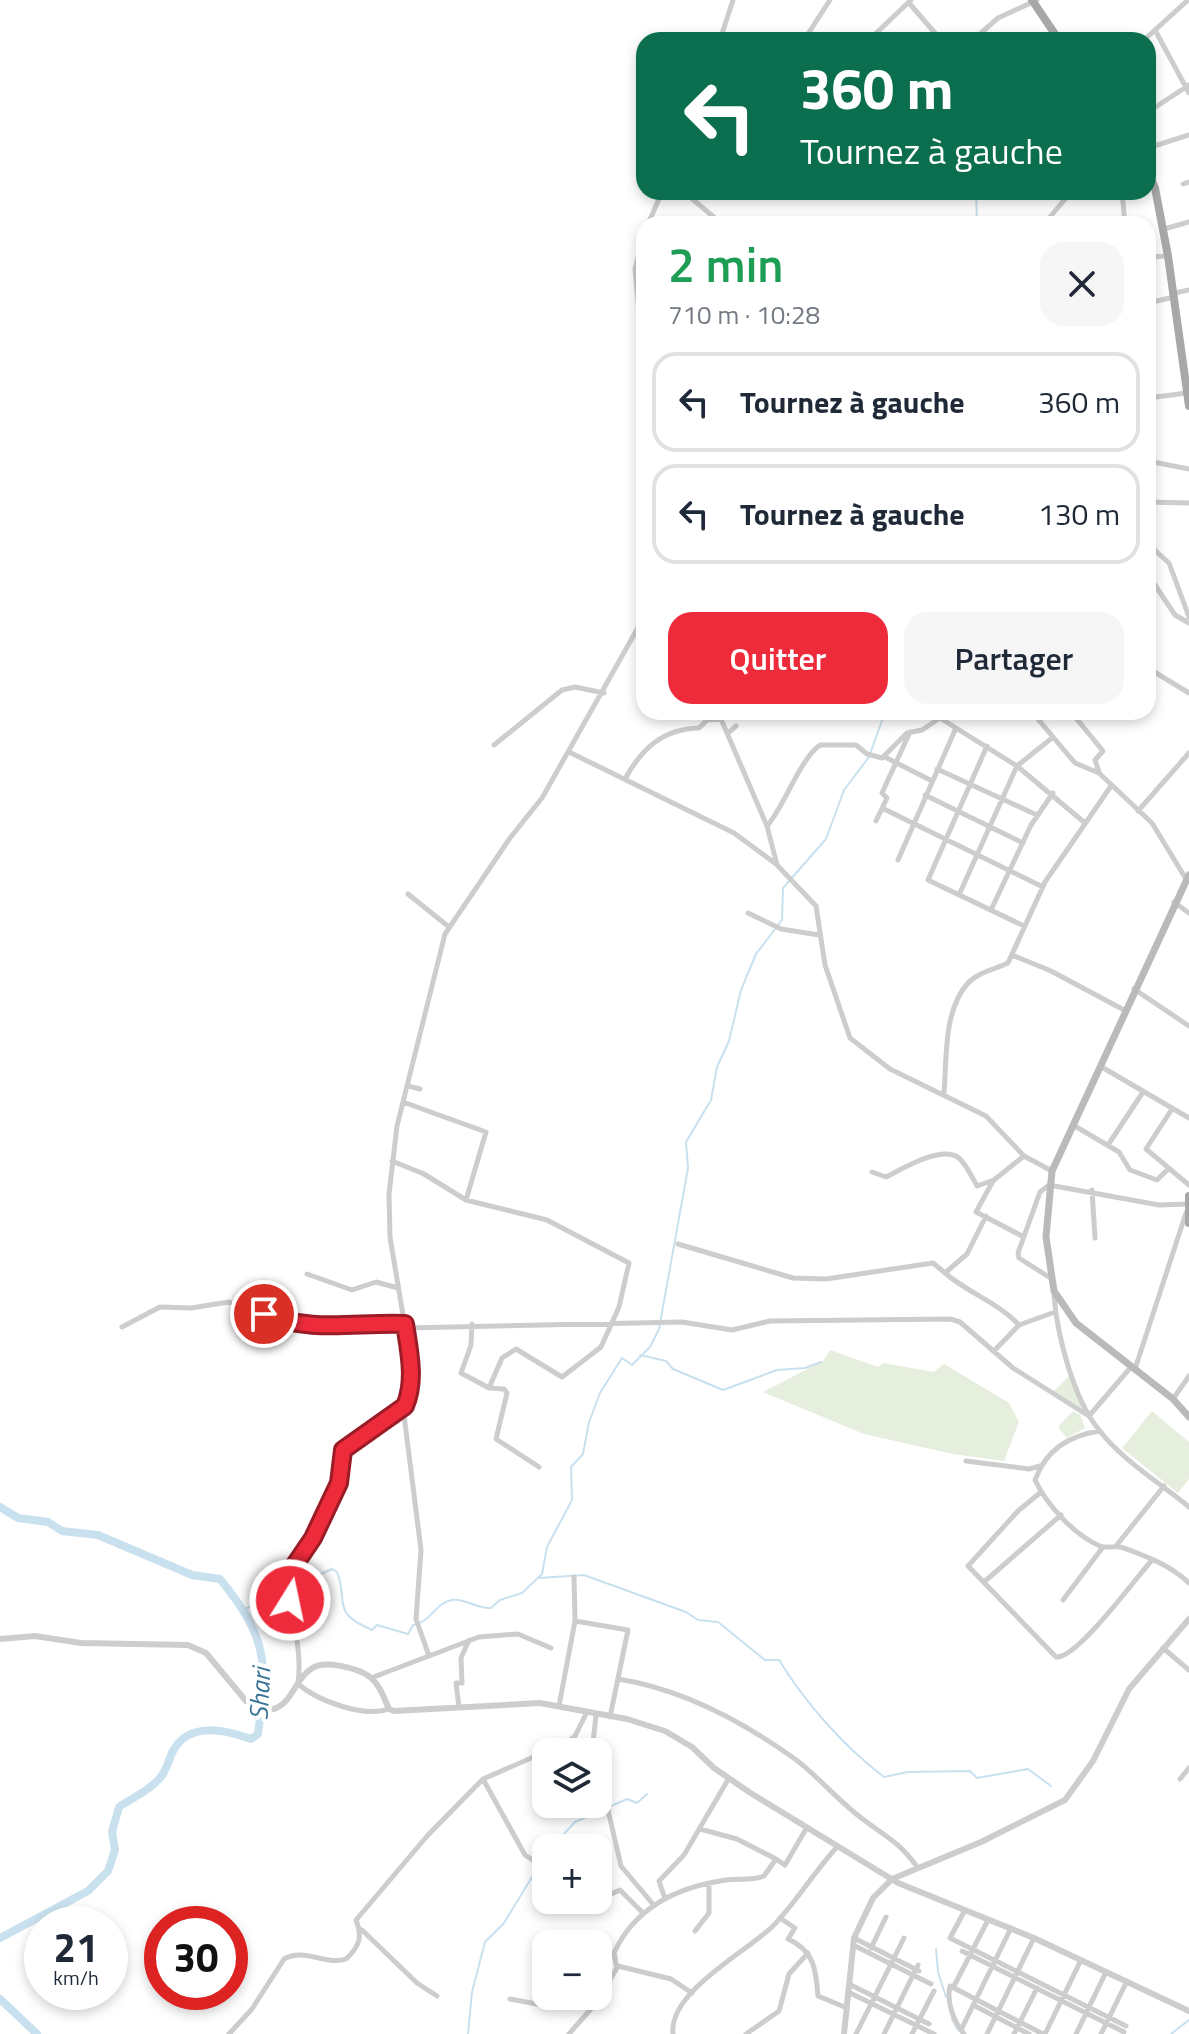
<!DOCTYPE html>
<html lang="fr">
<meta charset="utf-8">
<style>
body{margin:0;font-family:"Titillium Web",sans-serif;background:#f6f6f7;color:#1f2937;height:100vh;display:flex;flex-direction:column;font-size:30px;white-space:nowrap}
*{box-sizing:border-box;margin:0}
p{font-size:26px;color:#747a83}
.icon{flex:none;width:44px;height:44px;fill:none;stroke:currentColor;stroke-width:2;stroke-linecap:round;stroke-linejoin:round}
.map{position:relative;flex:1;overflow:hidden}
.details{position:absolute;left:636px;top:216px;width:520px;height:504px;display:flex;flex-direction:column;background:#fff;border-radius:24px;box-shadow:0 4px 12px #0003}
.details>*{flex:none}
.hud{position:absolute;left:636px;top:32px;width:520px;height:168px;border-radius:24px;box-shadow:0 4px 12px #0003;background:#0b6e4f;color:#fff;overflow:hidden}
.buttons{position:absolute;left:532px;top:1738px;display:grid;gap:16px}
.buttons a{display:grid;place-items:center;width:80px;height:80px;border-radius:16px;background:#fff;box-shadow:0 4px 12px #0003;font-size:40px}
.speed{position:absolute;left:24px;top:1906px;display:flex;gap:16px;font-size:40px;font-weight:700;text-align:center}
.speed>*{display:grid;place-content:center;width:104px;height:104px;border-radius:50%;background:#fff;box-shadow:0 4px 12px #0003;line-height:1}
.speed small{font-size:20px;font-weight:400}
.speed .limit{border:12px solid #d22;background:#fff;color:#111}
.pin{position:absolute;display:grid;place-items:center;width:68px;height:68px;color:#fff;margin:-34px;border:4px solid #fff;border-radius:50%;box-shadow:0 2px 8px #0007}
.me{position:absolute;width:88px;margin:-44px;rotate:10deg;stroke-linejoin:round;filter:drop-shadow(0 0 6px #0008)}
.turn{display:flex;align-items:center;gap:28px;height:168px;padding:0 32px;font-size:36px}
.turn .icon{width:104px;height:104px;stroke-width:2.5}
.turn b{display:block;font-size:56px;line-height:68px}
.round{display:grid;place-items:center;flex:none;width:84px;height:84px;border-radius:24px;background:#f6f6f7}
.head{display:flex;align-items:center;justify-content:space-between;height:136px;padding:0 32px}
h1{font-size:48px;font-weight:600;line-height:60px;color:#1e9e55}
.button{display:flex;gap:16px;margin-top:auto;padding:16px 32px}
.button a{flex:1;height:92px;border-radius:24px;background:#ee2b3b;color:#fff;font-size:32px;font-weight:600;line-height:92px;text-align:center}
.button a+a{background:#f6f6f7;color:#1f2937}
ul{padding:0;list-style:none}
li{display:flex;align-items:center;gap:24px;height:100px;margin:0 16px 12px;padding:0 16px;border:4px solid #e0e1e3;border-radius:24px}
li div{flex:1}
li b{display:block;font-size:30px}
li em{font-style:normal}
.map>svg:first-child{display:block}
</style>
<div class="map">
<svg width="1189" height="2034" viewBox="0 0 1189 2034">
<rect width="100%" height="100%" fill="#fff"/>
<path fill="#e6eedd" d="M830,1350L878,1367L883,1363L934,1372L944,1364L1009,1403L1019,1422L1004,1461L953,1454L864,1434L763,1392L823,1361Z
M1069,1376L1084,1410L1053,1392Z
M1073,1411L1080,1415L1085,1428L1067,1438L1058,1427Z
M1152,1411L1189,1442V1479L1178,1493L1122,1448Z"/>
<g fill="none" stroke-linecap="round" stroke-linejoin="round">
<path stroke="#c9e0ee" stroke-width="2" d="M976,192L977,224
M640,1355L666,1361L673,1369L723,1390L777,1370L805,1368L821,1362
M539,1578L584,1575L686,1612L698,1620L718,1622L765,1660H779C805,1702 842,1745 884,1777L908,1772L970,1771L977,1778L1028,1769L1051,1786
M245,1609L332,1569L337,1572C349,1603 330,1612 372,1630L377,1625L408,1634L413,1625C430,1623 435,1603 452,1600C465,1598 477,1609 491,1608L500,1600L522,1593L542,1574L547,1547L572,1500L571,1467L583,1454L589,1422L600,1393L622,1358L632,1365L650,1347L659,1329L688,1168L686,1142L711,1100L717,1067L729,1041L741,990L756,954L782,920L783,888L826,839L844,790L869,757L885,712
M551,1848L575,1822L627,1799L637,1803L647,1794
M936,1949L938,1972L946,1997
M952,2019L958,2030
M468,2034L472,1992L485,1942L504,1923L546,1854
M1171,2034L1189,2020"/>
<path stroke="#c9e0ee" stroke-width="8" d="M0,1507L18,1518L48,1522L62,1531L98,1535L192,1575L220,1579C267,1637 268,1661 258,1734L251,1739C225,1730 189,1721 173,1751C168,1760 167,1771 159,1779C149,1791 132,1798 119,1807L112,1832L115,1850L108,1871L88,1891L0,1938
M0,1999L37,2034"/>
<path stroke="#cdcdcd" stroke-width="5" d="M909,3L941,40
M1155,30L1189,93
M720,40L733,0
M804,40L830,0
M869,40L911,0
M973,40L998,18L1037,0
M1144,40L1188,0
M1148,112L1189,85
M1148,148L1189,135
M1183,184L1189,182
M684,192L722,224
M1122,192L1125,224
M648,224L662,192
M1044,224L1071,192
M1164,229L1189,222
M644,234L635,269L644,367
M1148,257L1167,256
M1175,293L1189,290
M1148,303L1174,297
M1148,398L1187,393
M1148,461L1189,469
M1148,502L1189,503
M1148,544L1169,563L1189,617
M1148,561L1155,550
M1148,574L1153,582L1148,585
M1153,582L1175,615L1189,623
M1148,668L1189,693
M718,712L767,826L777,865L816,906L825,965L850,1038L890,1069L986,1116L1024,1156L1052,1171
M1032,712L1075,763L1099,773L1152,823L1186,879
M1071,712L1103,751L1095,760L1099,772
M940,718L1017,766L1085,823
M728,733L736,726
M494,745L562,690L575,687L604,693
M987,746L928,880L1024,926
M569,752L734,833L776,864
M885,757L932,781
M937,769L1037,815
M625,779C642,748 663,729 699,728L707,720L722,719
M925,795L1023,843
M882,808L1043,887
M1138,811L1189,753
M876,821L887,798L882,793L910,732
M767,826C785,806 799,760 820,745H856L867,754L882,758L907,733L922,730L949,712
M898,860L956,728
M408,894L449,927
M959,895L1017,766L1052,738
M1174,902L1189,913
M991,910L1031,825L1053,793
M748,913L781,929L819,935
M1012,955L1051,971L1124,1010
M1134,989L1189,1026
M1100,1066L1189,1118
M408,1086L420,1089
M944,1093C947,1058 943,1011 968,983C978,972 996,969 1008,963L1045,882L1111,786
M403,1102L486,1132L466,1200
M1172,1109L1146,1149L1189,1185
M1073,1125L1119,1152L1130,1170L1157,1180L1168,1169
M1108,1145L1143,1092
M392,1161L424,1174L466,1200L547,1220L629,1263L619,1307L601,1347L562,1377L516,1349L502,1358L489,1388
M872,1172L886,1177C900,1170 942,1144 959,1158C966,1164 972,1177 977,1186L994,1180L1024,1156
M993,1181L976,1212L1022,1236
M1092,1190L1095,1238
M986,1216L967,1254L945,1273C968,1293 999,1303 1019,1325
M678,1244L793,1278L826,1279L933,1263L945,1273
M307,1274L352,1290L376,1282L398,1288
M1052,1279L1019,1258L1018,1253L1040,1192L1049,1185L1159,1205L1188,1204
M1054,1295C1057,1335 1073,1398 1099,1430C1122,1460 1160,1483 1189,1507
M472,1324L471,1345L461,1373L489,1388L504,1389L507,1393L496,1439L539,1467
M122,1327L160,1307L191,1308L229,1302L288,1324L331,1328L365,1323L405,1324
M406,1328L682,1322L732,1330L770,1321L950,1319L960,1322L1013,1368L1089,1416L1131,1367
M994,1351L1019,1325L1055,1312
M1135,1369L1186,1213
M1173,1399L1189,1376
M1099,1431C1068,1436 1046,1450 1035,1480C1047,1505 1074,1535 1100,1546C1107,1549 1116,1545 1124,1548C1148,1557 1170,1565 1189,1583
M966,1461L1029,1469L1040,1466
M1041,1492L1018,1511L968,1566L1056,1657C1077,1659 1135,1579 1152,1560
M1116,1546L1164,1486
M984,1582L1061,1515
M1063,1600L1103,1547
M575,1621L628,1630L610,1717
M1163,1648L1189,1670
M429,1656L416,1619L421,1550L404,1415L409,1397L410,1357L390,1237L389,1194L397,1126L445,934L510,838L542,798L644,617
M371,1678L479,1637L518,1634L551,1648
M618,1679C682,1689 742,1721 795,1759C819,1777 839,1802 864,1820C889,1839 898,1841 918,1868
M559,1706L575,1621L574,1577
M459,1707L456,1683H462L461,1658L469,1640
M389,1709C364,1718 318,1701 298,1684C302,1654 294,1629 291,1600C290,1591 293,1586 290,1576L313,1538L339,1483L343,1450L404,1407
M592,1752L596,1715
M483,1779L525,1855L546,1869
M1180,1779L1189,1768
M598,1792L608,1810L621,1866L652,1903
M700,1829L737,1839L776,1859
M665,1899L659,1881L684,1855L729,1778
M598,1900L620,1890L641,1911
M965,1910L950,1938L1126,2026
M780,1918L795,1928L788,1939C815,1951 816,1971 818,1996L847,2008
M362,1930L417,1983L437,1996
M695,1931L709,1913V1884
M854,1938L919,1971
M853,1945L931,1984
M871,1948L886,1917
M962,1951L1124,2032
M598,1965L613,1953
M618,1966L671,1979L692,1993
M849,1984L929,2024
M953,1988L988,1920
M848,1992L934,2034
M510,1999L553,2007L560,2006L574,1996
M973,2005L1029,2034
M961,2030L1011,1928
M229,2034L252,2009L284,1959C305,1947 325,1966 346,1959C361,1945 362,1936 356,1920L428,1835L483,1779L568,1742L575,1736L586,1714
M569,2034L597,2002L617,1968L614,1953C635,1907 677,1887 726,1880C740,1878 751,1881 764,1876L776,1859L785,1865L806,1829
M673,2034C668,1992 747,1952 774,1925C797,1901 814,1872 837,1847
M746,2034L779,2011L789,1974L808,1953
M856,2034L904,1938
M884,2034L918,1965
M912,2034L934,1991
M964,2034C954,2022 946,2002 950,1986L1043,2034
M987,2034L1034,1938
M1014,2034L1037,1988
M1045,2034L1081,1960
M1076,2034L1106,1972
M1101,2034L1127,1981"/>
<path stroke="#cdcdcd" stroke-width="6" d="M0,1639L35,1636L81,1643L188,1645L206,1653L246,1701L274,1709C293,1702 295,1679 311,1669C323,1659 358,1668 370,1677C380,1685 384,1698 389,1709L394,1711L540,1703L627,1719L665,1731L692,1747L714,1768L749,1792L898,1883L1034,1938L1189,2011
M844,2034L854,1938L873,1898L892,1879L981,1842L1065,1800L1093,1761L1129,1689L1189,1619"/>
<path stroke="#bababa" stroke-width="7" d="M1189,875L1052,1171L1046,1237L1054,1291L1076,1323L1173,1399L1189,1417"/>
<path stroke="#a8a8a8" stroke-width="8" d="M1032,0L1059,40
M1148,173L1155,188L1168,256L1189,406
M1189,1196V1223"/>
</g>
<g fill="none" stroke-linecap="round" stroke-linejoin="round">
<g stroke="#9b1c26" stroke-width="20">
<path id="route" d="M264,1314C311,1333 356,1322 405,1324C409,1350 416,1381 405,1406L343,1450L339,1483L313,1538L292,1569L290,1600"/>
</g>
<use href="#route" stroke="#ee2b3b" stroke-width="14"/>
</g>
<g text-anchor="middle" stroke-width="8" stroke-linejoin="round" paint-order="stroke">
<g font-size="26" font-style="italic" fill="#397397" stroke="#fff">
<text transform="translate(260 1694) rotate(-87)" y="9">Shari</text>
</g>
</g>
</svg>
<div class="buttons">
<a><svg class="icon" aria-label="layers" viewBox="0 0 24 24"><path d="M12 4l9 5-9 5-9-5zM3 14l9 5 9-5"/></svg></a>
<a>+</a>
<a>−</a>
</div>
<div class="speed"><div>21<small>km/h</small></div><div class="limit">30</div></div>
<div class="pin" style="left:264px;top:1314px;background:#d93025"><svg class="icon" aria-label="arrive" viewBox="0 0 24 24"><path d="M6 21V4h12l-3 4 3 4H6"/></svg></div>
<svg class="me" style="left:290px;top:1600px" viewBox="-20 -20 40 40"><circle r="17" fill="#ee2b3b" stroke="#fff" stroke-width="3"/><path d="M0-11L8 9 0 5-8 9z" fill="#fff"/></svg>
<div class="hud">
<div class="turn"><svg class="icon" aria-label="left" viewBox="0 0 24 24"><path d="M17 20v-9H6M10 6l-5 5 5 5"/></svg><div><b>360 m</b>Tournez à gauche</div></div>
</div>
<section class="details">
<div class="head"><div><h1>2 min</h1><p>710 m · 10:28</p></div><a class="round"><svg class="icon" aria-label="close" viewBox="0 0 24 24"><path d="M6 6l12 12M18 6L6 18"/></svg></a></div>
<ul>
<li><svg class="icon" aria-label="left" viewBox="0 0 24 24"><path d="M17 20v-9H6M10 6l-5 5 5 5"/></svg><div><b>Tournez à gauche</b></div><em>360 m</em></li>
<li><svg class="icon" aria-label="left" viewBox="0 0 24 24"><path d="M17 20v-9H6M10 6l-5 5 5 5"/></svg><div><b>Tournez à gauche</b></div><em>130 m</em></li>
</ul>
<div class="button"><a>Quitter</a><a>Partager</a></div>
</section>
</div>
